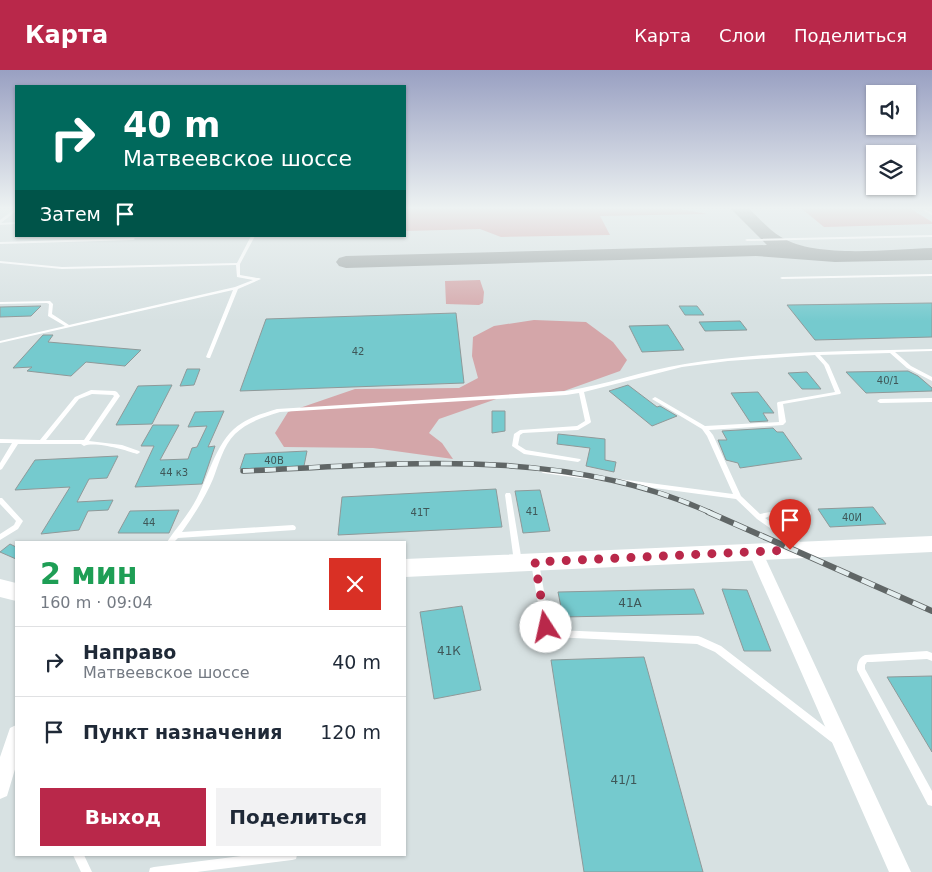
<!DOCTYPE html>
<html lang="ru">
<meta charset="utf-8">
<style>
body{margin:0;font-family:"DejaVu Sans",sans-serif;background:#f2f2f3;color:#1f2937;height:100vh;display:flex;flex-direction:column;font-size:19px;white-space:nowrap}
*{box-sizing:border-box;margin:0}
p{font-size:16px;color:#747a83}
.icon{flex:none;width:28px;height:28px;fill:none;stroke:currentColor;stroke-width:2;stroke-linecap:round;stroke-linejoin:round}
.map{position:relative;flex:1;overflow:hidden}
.side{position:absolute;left:15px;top:471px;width:391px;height:315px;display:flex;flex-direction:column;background:#fff;border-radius:0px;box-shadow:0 1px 4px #0004}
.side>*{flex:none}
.hud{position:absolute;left:15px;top:15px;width:391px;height:152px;border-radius:0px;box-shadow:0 1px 4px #0004;background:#00695c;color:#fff;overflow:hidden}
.controls{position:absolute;left:866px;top:15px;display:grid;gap:10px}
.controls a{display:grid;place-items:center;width:50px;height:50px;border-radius:0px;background:#fff;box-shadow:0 1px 4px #0004;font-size:25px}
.pin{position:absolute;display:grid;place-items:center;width:42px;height:42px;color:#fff;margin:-51px -21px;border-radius:50% 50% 50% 0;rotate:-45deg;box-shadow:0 0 5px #0007}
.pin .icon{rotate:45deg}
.me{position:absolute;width:55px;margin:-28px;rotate:350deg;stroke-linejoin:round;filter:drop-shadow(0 0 4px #0008)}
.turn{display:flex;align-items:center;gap:18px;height:105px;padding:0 25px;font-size:22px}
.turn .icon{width:65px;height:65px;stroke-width:2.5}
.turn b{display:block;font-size:35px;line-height:42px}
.then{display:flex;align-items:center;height:48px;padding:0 25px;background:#0003;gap:10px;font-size:19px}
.round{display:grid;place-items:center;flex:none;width:52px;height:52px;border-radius:0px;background:#f2f2f3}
.summary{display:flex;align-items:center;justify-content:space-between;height:85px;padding:0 25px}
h1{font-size:30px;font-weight:600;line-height:38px;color:#1e9e55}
.button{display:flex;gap:10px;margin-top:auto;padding:10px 25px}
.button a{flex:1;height:58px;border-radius:0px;background:#b9284a;color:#fff;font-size:20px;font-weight:600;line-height:58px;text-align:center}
.button a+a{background:#f2f2f3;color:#1f2937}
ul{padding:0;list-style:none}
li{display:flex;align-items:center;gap:15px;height:70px;padding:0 25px;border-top:1px solid #e0e1e3}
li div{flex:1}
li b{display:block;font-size:19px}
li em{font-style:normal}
header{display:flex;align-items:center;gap:30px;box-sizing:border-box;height:70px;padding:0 25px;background:#b9284a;color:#fff}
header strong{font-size:24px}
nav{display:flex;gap:28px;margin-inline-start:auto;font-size:18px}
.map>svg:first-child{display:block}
</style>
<header>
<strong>Карта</strong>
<nav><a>Карта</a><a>Слои</a><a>Поделиться</a></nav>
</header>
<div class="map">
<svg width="932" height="802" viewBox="0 0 932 802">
<rect width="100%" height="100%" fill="#d7e1e2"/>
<path fill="#d4a6a9" d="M405,139H679L708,144L600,146L610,165L501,167L480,159L405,161Z
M802,139H911L932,152V154L824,157Z
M480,210L484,222L483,233L479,235L446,234L445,211Z
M534,250L586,252L613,272L627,290L620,301L564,321L502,327L439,349L429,363L442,373L453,389L373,378L284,377L275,363L288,342L355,319L459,318L478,308L472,286L473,267L494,256Z"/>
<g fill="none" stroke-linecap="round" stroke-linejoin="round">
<path fill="#9ca4a4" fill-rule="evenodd" d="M731,139H749C759,148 769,160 781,167C816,189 890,179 932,178V190L835,192L756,186L346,198L339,196L336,192L339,188L346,186L767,175Z"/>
</g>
<path fill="#75cace" stroke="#8f9999" d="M932,233V267L815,270L787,235Z
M41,236L31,246L0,247V237Z
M679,236H697L704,245H685Z
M456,243L464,313L240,321L266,249Z
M740,251L747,260L705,261L699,252Z
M668,255L684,280L642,282L629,256Z
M43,265H53L48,272L141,280L125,296L86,292L71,306L27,301L32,297L13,298Z
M187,299H200L194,315L180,316Z
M908,301L918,306L932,318V321L866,323L846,302Z
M807,302L821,319H802L788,303Z
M172,315L152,354L116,355L138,316Z
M628,315L657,337L660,336L677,346L652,356L609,321Z
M758,322L774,343H763L768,351L750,352L731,323Z
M224,341L208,377L215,376L202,414L135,417L154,376H141L153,355H179L160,390L188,389L192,378L197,377L207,356L188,357L195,342Z
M492,341H505V361L492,363Z
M773,358L777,362H783L802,389L740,398L738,393L726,390L718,370H727L722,361Z
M558,364L605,369V390L616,392L614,402L586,396L590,378L557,374Z
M307,381L304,396L240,399L245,384Z
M118,386L107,408L89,409L77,432L113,430L108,440L88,441L79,460L41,464L70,417L15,420L35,390Z
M496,419L502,457L338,465L342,427Z
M540,420L550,461L523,463L515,421Z
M873,437L886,454L830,457L818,439Z
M179,440L169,463H118L130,441Z
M10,474L16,477V489L0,482Z
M694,519L704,544L563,547L558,522Z
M722,519L747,520L771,581H744Z
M462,536L481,620L434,629L420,542Z
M644,587L703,802H584L551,590Z
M932,606V682L887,607Z"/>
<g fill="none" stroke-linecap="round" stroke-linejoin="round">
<path fill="#fff" fill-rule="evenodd" d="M15,139H16V141L1,153L16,152V154L0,155V150Z
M921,139H925L932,143V145Z
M932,165V167L747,171L745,170L747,169Z
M251,166H255L240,194V205L257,208H259L261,209L238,219L210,288H208L206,287L233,220L0,273V271L65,256L48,246L49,234L47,233L0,234V232L50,231L53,234L52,244L69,255L235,217L253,210L237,207L236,195L62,199L0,193V191L62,197L237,193Z
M134,168L135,169L133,170L0,174V172Z
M932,204V206L782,209L780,208L782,207Z
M932,279V281L895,282L911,296L932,307V311L907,298L890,283L820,285L829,295L841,323L840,324L783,334L786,352L783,355L709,360L713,365L741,426L760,444L770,442L810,441L811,443L810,445H808L770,446L765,448L803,474L804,476L803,478L800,479L757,449L736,429L543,403L540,401L543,399L733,424L707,366L702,359L652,329L655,327L657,328L705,356L779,352L777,333L778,332L835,322L824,295L815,285L728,291L682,297L584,322L591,352L590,353L578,360L523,363L520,365L518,375L526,380L580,389L581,390L578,392L524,384L512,376L514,364L520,360L577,356L585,351L579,323L566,325L280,342C264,347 247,352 235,364C223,376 219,394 213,409C205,428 194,445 182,462L293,455L295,456L296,458L295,460L178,468L174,472H167C177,457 189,444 197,428C210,403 217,368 242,353C252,346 265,343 277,339L566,321C606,315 645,300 685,294C766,281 850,281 932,279Z
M91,320L115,321L117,322L120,326L89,371L122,375L139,381L140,382L139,383L137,384C125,380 95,371 84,376L81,374H18L2,399L0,400V393L12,373H0V369L40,370L75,327ZM92,324L113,325L114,326L84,370H46L79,329Z
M932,328V332L880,333L877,331L880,329Z
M506,423H510L511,425L522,492L521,494L518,495L515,494L514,492L505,425Z
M0,428H2L23,451L18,459L0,470V464L14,455L16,451L0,434Z
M535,490L538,491L539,493L550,555L555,560L698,566L701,567L721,576L836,665L838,668L836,671L833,673L830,671L715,582L697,574L553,567C549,565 544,561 542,557L531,493L532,491Z
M927,581L932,583V591L927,589L872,592H867L865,595V599L932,721V736L928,735L857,600C857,594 858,588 865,585Z
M73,785H84L92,802H81Z
M249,785H297L296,789L292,790L197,802H149L150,798L154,797Z"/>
<path fill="#fff" fill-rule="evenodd" d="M755,475L760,477L762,481L911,802H889L748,481L750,477Z
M16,655V696L7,726L0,729V687L10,658Z"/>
<path fill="#fff" fill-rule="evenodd" d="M932,466V482L405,507V489Z
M0,509L16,513V531L0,527Z"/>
<g stroke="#606666" stroke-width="5.5">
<path id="rail-far1" d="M243,401C398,394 565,376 711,443"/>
</g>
<g stroke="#606666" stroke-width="6">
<path id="rail" d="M708,442L932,541"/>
</g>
<use href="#rail-far1" stroke="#e4eeef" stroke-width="4" stroke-dasharray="11" stroke-linecap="butt"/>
<use href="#rail" stroke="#e4eeef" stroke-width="4.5" stroke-dasharray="14" stroke-linecap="butt"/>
</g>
<linearGradient id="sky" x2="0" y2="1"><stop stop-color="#99a0c2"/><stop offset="0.55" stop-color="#edf2f2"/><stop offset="1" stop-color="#edf2f2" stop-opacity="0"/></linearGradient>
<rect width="932" height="251" fill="url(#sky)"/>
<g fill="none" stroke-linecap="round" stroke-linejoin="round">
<path stroke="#b9284a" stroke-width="9" stroke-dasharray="0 16.2" d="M546,557L535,492L790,480"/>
</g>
<g text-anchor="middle" stroke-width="4" stroke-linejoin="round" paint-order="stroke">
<g font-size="10" fill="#3f5758">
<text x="358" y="285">42</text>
<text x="888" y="314">40/1</text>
<text x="274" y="394">40В</text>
<text x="174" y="406">44 к3</text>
<text x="532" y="445">41</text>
<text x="420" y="446">41Т</text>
<text x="852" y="451">40И</text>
<text x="149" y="456">44</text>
</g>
<g font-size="12" fill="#3f5758">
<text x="630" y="537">41А</text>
<text x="449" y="585">41К</text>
<text x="624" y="714">41/1</text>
</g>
</g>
</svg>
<div class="controls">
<a><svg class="icon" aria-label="sound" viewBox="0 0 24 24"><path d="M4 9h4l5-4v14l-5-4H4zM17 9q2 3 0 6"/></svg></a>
<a><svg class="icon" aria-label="layers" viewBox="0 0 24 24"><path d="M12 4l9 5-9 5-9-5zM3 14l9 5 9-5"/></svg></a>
</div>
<div class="pin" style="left:790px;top:480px;background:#d93025"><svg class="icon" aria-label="arrive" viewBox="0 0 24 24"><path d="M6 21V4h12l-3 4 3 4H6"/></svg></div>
<svg class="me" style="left:546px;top:557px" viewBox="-20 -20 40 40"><circle r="19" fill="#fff"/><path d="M0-13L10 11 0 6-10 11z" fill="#b9284a"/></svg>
<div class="hud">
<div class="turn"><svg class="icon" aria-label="right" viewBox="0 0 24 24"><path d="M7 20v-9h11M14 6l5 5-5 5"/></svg><div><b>40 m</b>Матвеевское шоссе</div></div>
<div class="then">Затем<svg class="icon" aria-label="arrive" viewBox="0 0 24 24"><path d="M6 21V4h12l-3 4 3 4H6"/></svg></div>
</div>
<section class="side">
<div class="summary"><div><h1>2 мин</h1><p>160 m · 09:04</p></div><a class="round" style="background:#d93025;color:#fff"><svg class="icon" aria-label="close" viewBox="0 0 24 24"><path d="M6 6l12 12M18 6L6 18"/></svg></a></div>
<ul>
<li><svg class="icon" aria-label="right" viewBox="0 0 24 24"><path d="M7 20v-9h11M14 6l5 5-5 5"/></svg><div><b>Направо</b><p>Матвеевское шоссе</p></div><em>40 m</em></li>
<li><svg class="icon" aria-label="arrive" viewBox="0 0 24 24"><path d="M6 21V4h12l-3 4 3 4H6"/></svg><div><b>Пункт назначения</b></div><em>120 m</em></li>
</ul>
<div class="button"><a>Выход</a><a>Поделиться</a></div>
</section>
</div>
